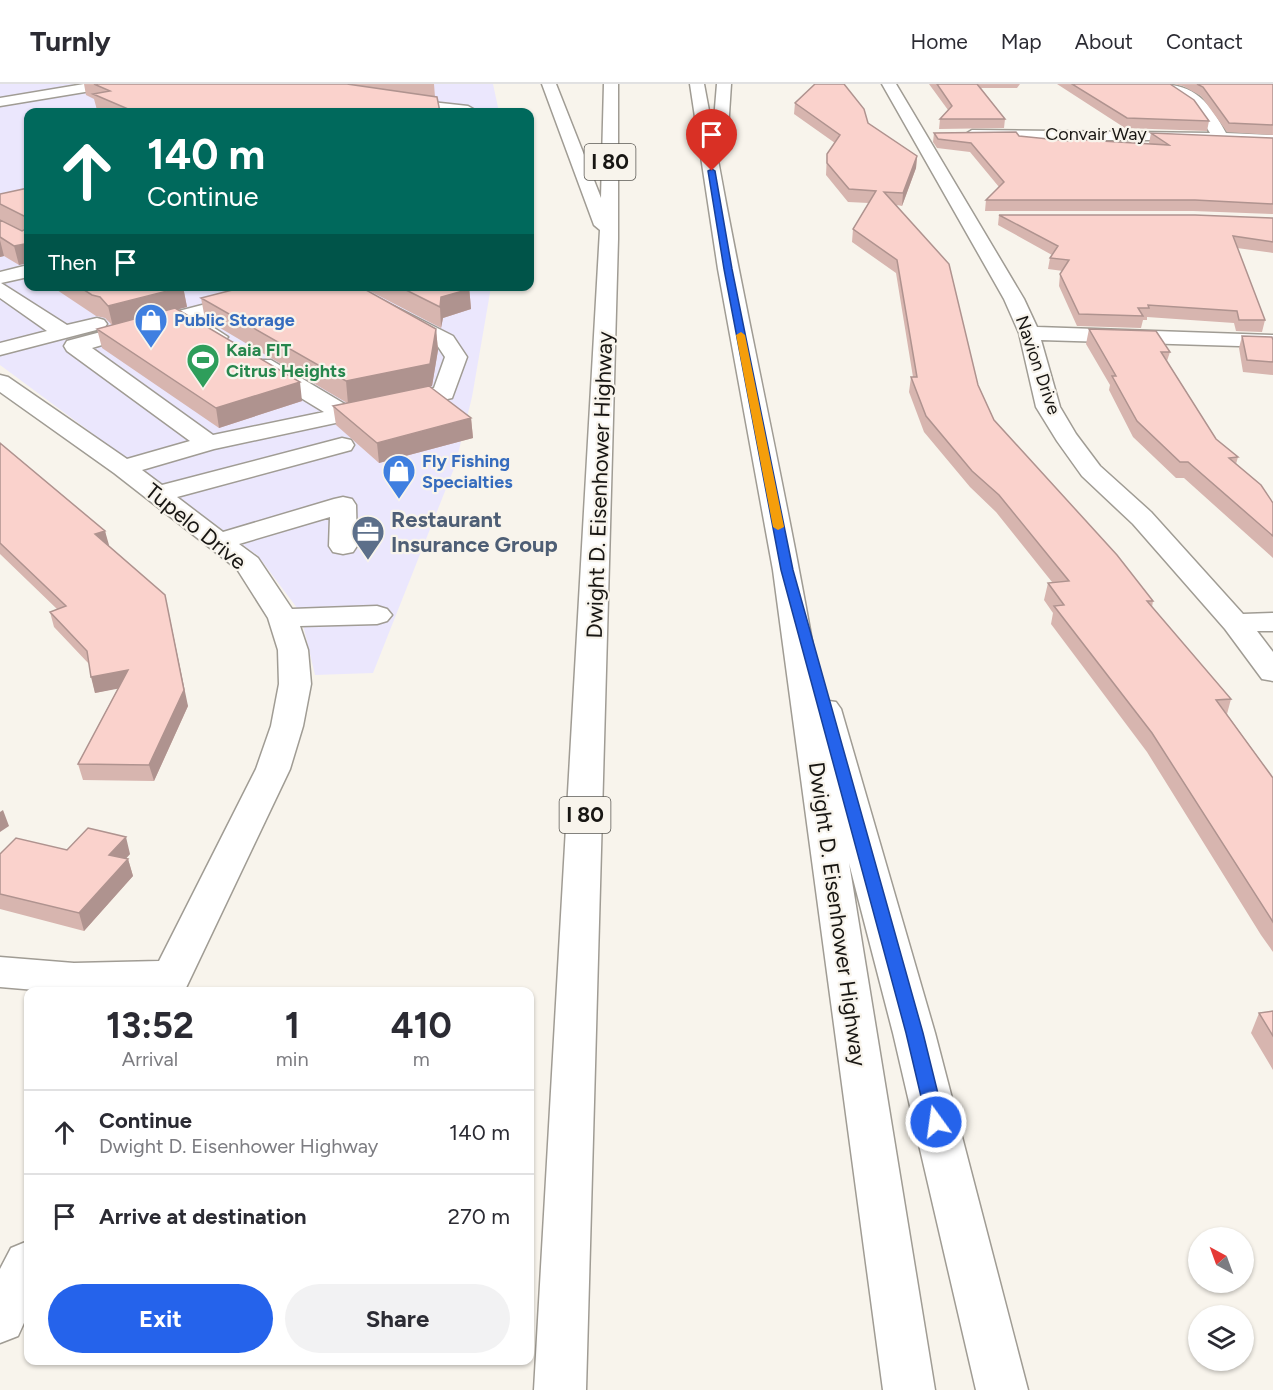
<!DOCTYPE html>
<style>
body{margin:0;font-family:Figtree,sans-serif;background:#f2f2f3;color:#2b2b33;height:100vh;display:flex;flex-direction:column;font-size:22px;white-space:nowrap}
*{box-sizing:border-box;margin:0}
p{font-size:20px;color:#7c7c81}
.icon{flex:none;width:33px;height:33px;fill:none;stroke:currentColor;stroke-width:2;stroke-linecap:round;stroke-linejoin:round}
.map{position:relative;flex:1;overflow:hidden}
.sheet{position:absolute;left:24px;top:903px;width:510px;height:378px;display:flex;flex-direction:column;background:#fff;border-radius:12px;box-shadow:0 2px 4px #0004}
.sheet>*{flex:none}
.banner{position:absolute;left:24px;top:24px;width:510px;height:183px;border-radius:12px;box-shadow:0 2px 4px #0004;background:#00695c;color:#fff;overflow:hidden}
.needle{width:39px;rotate:319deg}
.buttons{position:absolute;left:1188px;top:1143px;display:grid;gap:12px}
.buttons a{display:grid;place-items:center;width:66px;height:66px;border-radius:50%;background:#fff;box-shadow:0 2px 4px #0004;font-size:30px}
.pin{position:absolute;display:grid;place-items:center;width:51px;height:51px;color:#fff;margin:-62px -26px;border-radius:50% 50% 50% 0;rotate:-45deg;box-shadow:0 0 6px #0007}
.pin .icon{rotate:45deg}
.me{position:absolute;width:66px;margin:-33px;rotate:346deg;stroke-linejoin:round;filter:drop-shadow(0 0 4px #0008)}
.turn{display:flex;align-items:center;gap:21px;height:126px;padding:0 24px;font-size:27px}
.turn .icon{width:78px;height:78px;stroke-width:2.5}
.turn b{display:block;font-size:42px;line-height:51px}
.then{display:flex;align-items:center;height:57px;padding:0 24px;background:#0003;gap:12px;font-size:22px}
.eta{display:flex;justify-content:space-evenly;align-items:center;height:102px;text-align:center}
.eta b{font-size:36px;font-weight:700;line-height:42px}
.cta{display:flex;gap:12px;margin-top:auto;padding:12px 24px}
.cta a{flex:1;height:69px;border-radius:36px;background:#2563eb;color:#fff;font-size:24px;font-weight:700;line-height:69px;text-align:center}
.cta a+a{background:#f2f2f3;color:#2b2b33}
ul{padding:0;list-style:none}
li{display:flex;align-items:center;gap:18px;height:84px;padding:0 24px;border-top:2px solid #e1e1e2}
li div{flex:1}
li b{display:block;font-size:22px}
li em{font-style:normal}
header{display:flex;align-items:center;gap:36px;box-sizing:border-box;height:84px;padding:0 30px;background:#fff;border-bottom:2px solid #e1e1e2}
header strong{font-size:28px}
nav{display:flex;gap:33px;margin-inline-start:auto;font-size:21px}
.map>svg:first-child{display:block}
</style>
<header>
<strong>Turnly</strong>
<nav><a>Home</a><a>Map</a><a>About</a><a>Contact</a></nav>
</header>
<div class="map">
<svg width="1273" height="1306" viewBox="0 0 1273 1306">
<rect width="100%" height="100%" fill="#f8f4ec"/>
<path fill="#ebe7fd" d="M0,0H493L499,28H28V202L491,203L472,313L455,382L373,589L315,591L300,528L258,472L0,281Z"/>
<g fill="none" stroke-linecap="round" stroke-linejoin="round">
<g stroke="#a09c94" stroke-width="3">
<path id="minor" d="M84,0H116L109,4L0,22V14Z
M882,0H896L1024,215L1037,243L1273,251V263L1041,256L1060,323L1076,350L1100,382L1151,428L1243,530L1273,529V547H1257L1273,568V597L1262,595L1225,545L1133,440L1082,392L1057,357L1036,323L1019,249L1004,215Z
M1159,0C1195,0 1210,19 1226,49L1273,51V61L1159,56H972L964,51L972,46L1210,49L1194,23Z
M395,14L468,22L475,26L473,28H439L390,21L388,18Z
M28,181V193L1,199L67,241L97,234L104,236L107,240L104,244L0,271V259L47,247L0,214V188Z
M275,202H309L307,206L199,234L228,253L224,257H210L172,232L175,228Z
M329,202H354L453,252L467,273L452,314L214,365L142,386L162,401L342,354L351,356L354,361L351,366L177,413L223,448L334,415L343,413L352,415L356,421L357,462L353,468L343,470L333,468L329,462L330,433L239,460L258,474L292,525L377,522L387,525L392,531L387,537L377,540L300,542L308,566L311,600L303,642L290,685L184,908H59L0,903V873L74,879L159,877L256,685L271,642L279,600L278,566L268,534L237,485L114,389L0,308V291L8,293L127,375L190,357L67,267L64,262L67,257L142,237L149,239L152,243L149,247L92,264L213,351L324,328L255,286L252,281L255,276H271L348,322L434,304L445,273L437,261Z
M28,1157V1230L18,1252L0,1259V1185L11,1164Z"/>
</g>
<g stroke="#a09c94" stroke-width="3">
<path id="highway" d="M542,0H556L601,114L604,0H618V155L586,1306H534L600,146L594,141Z
M690,0H704L713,48L717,0H731L727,61L724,64L716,65C749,249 792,431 822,616L836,618L841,625L935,949L1028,1306H976L893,949L849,779L935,1306H883L773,486L718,185Z"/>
</g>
<use href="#minor" fill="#fff" fill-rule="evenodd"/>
<use href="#highway" fill="#fff" fill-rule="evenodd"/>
</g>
<path fill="#d7b5af" d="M84,0H434L435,13L440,28H102L97,26L94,15L86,11Z
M929,0H1020L1017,4H981L1005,35L1004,44L939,45L940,35L948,26Z
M1057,0H1170L1209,37L1207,47L1125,44Z
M1173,0H1273V51L1227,48L1201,12L1183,2Z
M795,19L868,39L917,72L916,84L902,122L897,121L994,336L1153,517L1152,523L1231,615L1227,630L1273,694V868L1261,851L1147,668L1051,540L1053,529L1044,516L1048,499L1052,498L996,428L970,403L924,348L909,308L911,293H913L896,189L852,158L853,145L869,119L848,118L826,91L827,70L835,59L794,30Z
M934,49L1019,52L1067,57L1150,60L1149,59L1151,49L1273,54V130L1193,127H985L986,116L999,103L970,68L937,64L933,58Z
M28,104V182V179L19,181L4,172L0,173V110Z
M999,131L1273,134V169L1237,164L1265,236L1262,248L1236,247L1234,239L1147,233V236H1143L1141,244L1077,242L1059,202L1060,190L1063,187L1048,185L1050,174L1052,171L998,141Z
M51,202H183L187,223L178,225L302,317L219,344L102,264L97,245L112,241L105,234L96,232Z
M360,202H469L471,225L443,234L441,244Z
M201,214L436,245L438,266L432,302L430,303L471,334L473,354L379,379L336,341L333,322L347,319L205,235Z
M1089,245L1170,268L1167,277L1216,355L1238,373L1236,380L1273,419V474L1184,394H1176L1133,353L1109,306L1110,301L1086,260Z
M1242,252L1273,256V291L1243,288L1239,264Z
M0,359L105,447L108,462L188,622L154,697L83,696L78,680L118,604L95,609L89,580L54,543L50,528L57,525L0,470Z
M67,766L130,770L126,774L128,775L133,792L84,847L0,825V770Z
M1273,927V986L1251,949L1259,929Z"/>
<path fill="#af938f" d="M917,72L916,84L902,122L903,109Z
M0,156L4,172L0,173Z
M25,160V169L28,179L19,181L14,162Z
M450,202H469L471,225L443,234L441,244L440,223L441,213Z
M183,203L187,223L113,243L108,222Z
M436,245L438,266L432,302L348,320L346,297Z
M300,298L302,317L219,344L216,324Z
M471,334L473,354L379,379L377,359Z
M105,447L109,461L99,465L95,450Z
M165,511L188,622L154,697L149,681Z
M128,586L132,602L95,609L91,593Z
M3,726L9,742L0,748V728Z
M126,753L130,770L114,788L109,771Z
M128,775L133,792L84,847L79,829Z"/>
<path fill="#fad2cc" stroke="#af938f" stroke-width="1.5" d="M94,0H347L437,13L440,28H135L93,10L110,7Z
M815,0H844L864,25L868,39L917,72L903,109L884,108L949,180L978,301L994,336L1117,471L1153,517H1147L1231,615L1216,616L1273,694V838L1152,649L1054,522L1064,521L1048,499L1069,497L999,411L972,387L926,332L911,293H917L897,176L853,145L876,107L849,105L827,79V70L840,51L795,19Z
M937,0H977L1005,35H940L952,22Z
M1072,0H1170L1194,16L1209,37L1127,34Z
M1197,0H1273V41L1229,39L1203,3Z
M1016,48L1019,52L1068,57V55L1169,61L1151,49L1273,54V120L1195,116H986L1004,98L971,59L938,55L934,49Z
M28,104V171L25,169V160L14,162L0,153V136L22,147L26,145V133L0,120V110Z
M999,131H1195L1273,134V158L1233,152L1265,236H1239L1237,227L1148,221L1149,224H1138L1143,232L1079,230L1060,190L1069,176L1050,174L1058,162Z
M78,202H183V203L108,222L100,213L92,211Z
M248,202H359L436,245L430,280L346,297L201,214Z
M398,202H465L470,205L441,213L440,223Z
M175,224L300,298L216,324L97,245Z
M1089,245L1156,247L1170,268H1161L1216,355L1238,373L1229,374L1261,401L1273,419V452L1188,378H1180L1137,337L1112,292H1116Z
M1242,252L1272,253L1273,256V278L1247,276Z
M429,302L471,334L377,359L333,322Z
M0,359L105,447L95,450L165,511L184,606L149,681L78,680L128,586L91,593L87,567L50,528L66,522L0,459Z
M88,744L126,753L109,771L128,775L79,829L0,810V770L16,754L67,766Z
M1273,927V952L1259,929Z"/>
<path fill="#2563eb" stroke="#184099" stroke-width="1.5" d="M712,85L715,87L732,185L793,486L923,949L945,1038L943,1043L936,1046L930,1043L927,1038L906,949L781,486L724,185L708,87Z"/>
<path fill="#f59e0b" d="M741,248L745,251L784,443L778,446L773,443L736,251Z"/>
<defs>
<g id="shop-pin" transform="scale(1.725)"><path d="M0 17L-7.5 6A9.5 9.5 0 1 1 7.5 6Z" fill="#3f7fe0" stroke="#f8f4ec"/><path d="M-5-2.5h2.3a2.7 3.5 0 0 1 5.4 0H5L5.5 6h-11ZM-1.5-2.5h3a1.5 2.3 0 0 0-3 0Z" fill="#fff"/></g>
<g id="stadium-pin" transform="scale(1.725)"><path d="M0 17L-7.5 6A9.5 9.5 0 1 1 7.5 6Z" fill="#2e9e5b" stroke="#f8f4ec"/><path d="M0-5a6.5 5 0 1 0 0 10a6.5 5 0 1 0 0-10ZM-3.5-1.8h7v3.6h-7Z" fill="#fff"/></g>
<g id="office-pin" transform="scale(1.725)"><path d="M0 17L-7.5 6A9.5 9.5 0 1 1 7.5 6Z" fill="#5c6f8a" stroke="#f8f4ec"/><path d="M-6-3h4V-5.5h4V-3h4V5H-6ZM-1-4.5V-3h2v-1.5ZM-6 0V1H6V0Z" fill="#fff"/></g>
</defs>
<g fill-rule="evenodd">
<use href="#shop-pin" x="151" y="236"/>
<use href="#stadium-pin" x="203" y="276"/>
<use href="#shop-pin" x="399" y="387"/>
<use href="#office-pin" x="368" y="448"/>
</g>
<g text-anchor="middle" stroke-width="4.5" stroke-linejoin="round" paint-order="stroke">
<g font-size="18" fill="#181613" stroke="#f8f4ec">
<text x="1096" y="56">Convair Way</text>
<text transform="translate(1038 281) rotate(71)" y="6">Navion Drive</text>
</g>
<g font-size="18" font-weight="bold" fill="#366cbe" stroke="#f8f4ec" text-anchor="start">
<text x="174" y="242">Public Storage</text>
<text x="422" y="383">Fly Fishing<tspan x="422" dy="21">Specialties</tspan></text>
</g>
<g font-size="18" font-weight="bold" fill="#27864d" stroke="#f8f4ec" text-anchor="start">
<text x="226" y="272">Kaia FIT<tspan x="226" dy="21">Citrus Heights</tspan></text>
</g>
<g fill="#f8f4ec" stroke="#5b5954" stroke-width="1.5">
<rect x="584.5" y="60" width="51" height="36" rx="4.5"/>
<rect x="559.5" y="713" width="51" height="36" rx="4.5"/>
</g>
<g font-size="21" font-weight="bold" fill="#181613">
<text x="610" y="85">I 80</text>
<text x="585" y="738">I 80</text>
</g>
<g font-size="22" fill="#181613" stroke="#f8f4ec">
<text transform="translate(599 401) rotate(-88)" y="8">Dwight D. Eisenhower Highway</text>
<text transform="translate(196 442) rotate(39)" y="8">Tupelo Drive</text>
<text transform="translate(838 830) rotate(82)" y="8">Dwight D. Eisenhower Highway</text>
</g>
<g font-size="22" font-weight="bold" fill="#4e5e75" stroke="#f8f4ec" text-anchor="start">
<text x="391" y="443">Restaurant<tspan x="391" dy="25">Insurance Group</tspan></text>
</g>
</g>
</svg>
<div class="buttons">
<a><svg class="needle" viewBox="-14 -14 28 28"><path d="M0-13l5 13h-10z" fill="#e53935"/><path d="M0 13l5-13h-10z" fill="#7c7c81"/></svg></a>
<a><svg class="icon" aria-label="layers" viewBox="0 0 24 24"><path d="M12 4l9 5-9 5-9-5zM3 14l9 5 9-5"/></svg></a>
</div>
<div class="pin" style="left:712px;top:87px;background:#d93025"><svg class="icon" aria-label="arrive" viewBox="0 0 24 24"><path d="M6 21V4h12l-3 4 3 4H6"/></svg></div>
<svg class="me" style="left:936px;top:1038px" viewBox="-20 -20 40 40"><circle r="17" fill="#2563eb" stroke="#fff" stroke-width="3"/><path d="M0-11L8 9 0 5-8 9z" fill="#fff"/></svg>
<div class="banner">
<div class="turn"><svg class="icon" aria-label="ahead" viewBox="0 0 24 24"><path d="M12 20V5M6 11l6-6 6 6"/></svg><div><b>140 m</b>Continue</div></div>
<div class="then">Then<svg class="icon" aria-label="arrive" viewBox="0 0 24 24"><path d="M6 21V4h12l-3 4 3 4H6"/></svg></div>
</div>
<section class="sheet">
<div class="eta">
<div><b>13:52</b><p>Arrival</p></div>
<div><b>1</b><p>min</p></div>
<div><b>410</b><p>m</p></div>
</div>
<ul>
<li><svg class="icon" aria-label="ahead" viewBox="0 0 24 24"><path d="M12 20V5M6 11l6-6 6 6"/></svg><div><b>Continue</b><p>Dwight D. Eisenhower Highway</p></div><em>140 m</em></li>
<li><svg class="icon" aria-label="arrive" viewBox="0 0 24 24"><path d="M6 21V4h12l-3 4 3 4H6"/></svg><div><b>Arrive at destination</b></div><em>270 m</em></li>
</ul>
<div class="cta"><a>Exit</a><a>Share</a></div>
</section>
</div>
